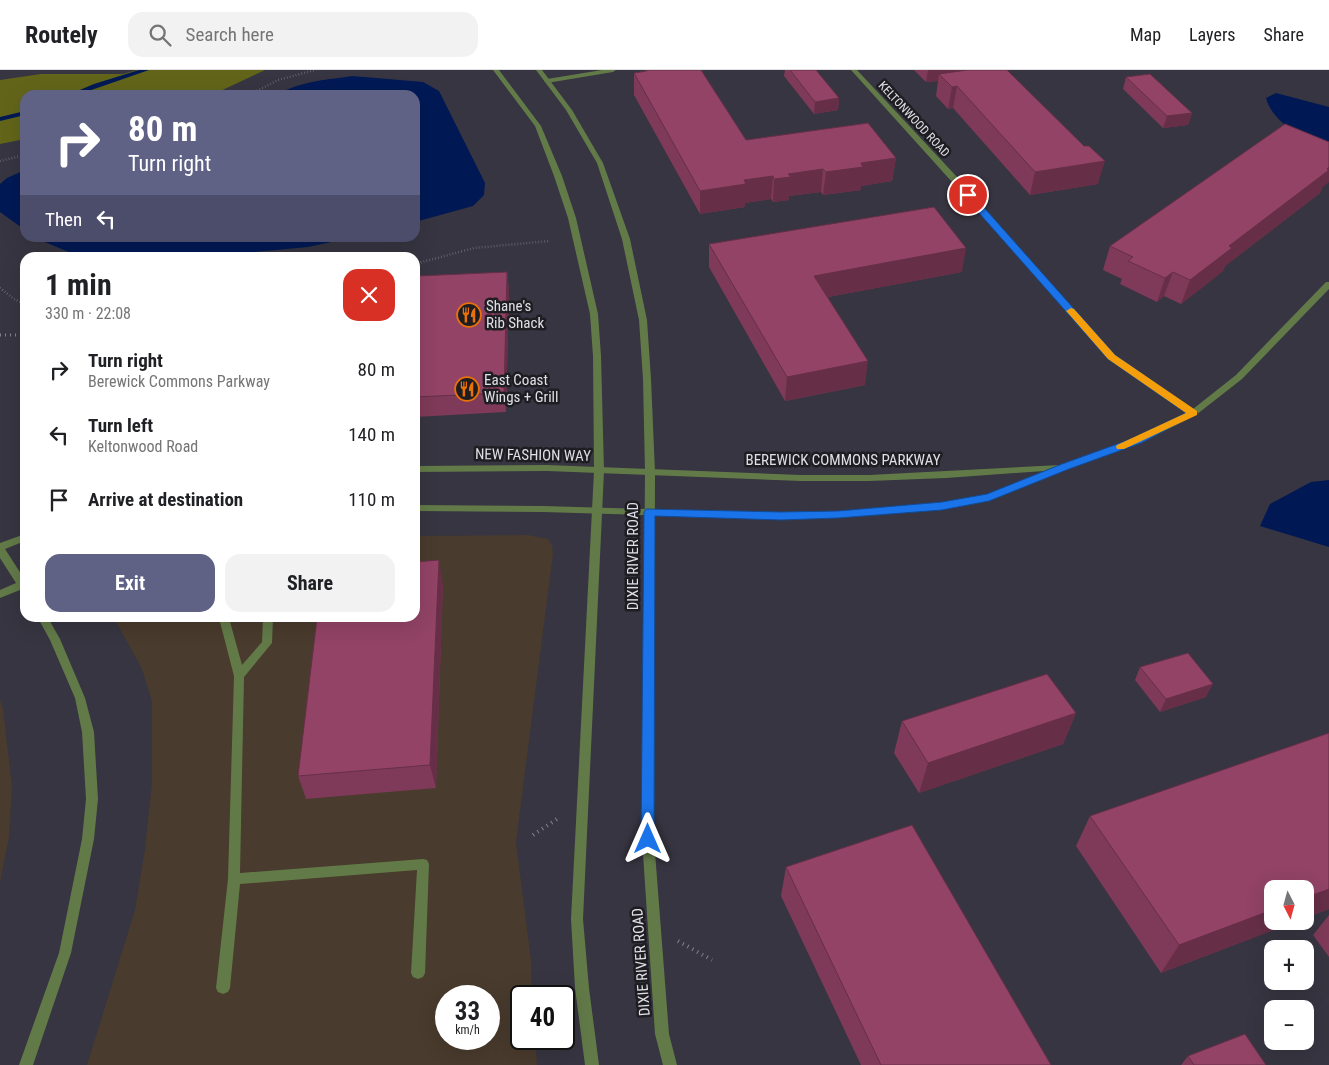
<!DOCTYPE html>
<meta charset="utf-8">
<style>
body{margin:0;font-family:"Roboto Condensed",sans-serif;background:#f2f2f2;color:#202124;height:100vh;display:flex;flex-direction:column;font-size:19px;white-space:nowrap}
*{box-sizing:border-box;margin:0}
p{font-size:16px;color:#757577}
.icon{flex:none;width:28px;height:28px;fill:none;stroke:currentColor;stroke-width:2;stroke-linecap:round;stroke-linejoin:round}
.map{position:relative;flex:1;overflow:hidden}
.side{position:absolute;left:20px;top:182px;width:400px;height:370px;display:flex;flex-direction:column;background:#fff;border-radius:15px;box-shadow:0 5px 20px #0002}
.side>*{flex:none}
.banner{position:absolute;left:20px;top:20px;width:400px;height:152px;border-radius:15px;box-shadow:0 5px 20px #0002;background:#5f6185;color:#fff;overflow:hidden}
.needle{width:32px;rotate:174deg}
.tools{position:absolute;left:1264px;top:810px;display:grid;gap:10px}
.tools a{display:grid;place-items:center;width:50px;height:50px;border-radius:10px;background:#fff;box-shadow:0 5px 20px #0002;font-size:25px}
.speed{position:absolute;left:435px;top:915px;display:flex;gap:10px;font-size:25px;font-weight:700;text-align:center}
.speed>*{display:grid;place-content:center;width:65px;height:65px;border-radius:50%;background:#fff;box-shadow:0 5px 20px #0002;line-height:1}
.speed small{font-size:12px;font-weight:400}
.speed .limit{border:2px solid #111;border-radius:8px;background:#fff;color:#111}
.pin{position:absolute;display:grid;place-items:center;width:42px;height:42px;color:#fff;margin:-21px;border:2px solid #fff;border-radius:50%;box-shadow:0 1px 5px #0007}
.me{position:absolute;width:55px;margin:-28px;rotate:0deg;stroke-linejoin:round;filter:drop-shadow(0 0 4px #0008)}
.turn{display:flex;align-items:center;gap:18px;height:105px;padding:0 25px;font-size:22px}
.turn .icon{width:65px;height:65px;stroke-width:2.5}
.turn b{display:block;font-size:35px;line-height:42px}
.then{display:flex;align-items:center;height:48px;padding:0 25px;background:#0003;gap:10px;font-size:19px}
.round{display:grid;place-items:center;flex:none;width:52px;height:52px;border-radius:15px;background:#f2f2f2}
.head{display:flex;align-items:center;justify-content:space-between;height:85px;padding:0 25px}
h1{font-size:30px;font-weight:700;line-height:38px}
.action{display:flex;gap:10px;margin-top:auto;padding:10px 25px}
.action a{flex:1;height:58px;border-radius:15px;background:#5f6185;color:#fff;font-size:20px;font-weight:700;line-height:58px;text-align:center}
.action a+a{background:#f2f2f2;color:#202124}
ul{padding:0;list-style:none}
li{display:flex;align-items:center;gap:15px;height:65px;padding:0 25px}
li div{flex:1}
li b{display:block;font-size:19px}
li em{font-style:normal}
header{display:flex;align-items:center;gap:30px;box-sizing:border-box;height:70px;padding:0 25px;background:#fff;border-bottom:1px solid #e0e0e0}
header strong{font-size:24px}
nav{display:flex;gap:28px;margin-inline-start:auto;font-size:18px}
.search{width:350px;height:45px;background:#f2f2f2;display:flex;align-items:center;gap:12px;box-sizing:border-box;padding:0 18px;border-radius:15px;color:#757577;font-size:19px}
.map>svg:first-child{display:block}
</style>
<header>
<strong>Routely</strong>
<div class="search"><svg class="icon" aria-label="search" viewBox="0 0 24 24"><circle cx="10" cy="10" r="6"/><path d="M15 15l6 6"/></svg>Search here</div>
<nav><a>Map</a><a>Layers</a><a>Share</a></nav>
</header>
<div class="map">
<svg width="1329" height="995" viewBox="0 0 1329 995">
<rect width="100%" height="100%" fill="#363541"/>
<path fill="#493b2d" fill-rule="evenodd" d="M528,465L548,469L552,475L553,484L516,772L531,890L532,926H521V969H535L537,995H87L135,840L145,779L152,712V632L142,599L114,548H415V466ZM446,926H489V969H446Z
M0,630L3,639L12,716L9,767L0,813Z"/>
<path fill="#626519" d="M137,0H265L212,25H25V69L0,74V10L41,4H123Z"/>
<path fill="#001955" d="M352,6L423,12L439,21L485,113L484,125L473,136L415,152V25H277C299,11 328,10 352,6Z
M1276,23L1329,37V81C1307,69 1273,55 1266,28Z
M25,100V160L0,142V114L7,108Z
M35,168H350L308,177L192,188L81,187Z
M1329,410V477L1260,456L1270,434L1311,412Z"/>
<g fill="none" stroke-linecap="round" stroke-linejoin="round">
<path fill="#001955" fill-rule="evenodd" d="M139,0H149L77,25H68L94,14Z
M25,41V45L0,51V47Z"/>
<path stroke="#83828c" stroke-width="2.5" stroke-dasharray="0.5 2.5" stroke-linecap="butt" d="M249,25L278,10L315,0
M0,91L25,85
M415,194L474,178L550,171
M0,218L14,229L25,234"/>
<path stroke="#83828c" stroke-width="3" stroke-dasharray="1 4" stroke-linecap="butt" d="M0,265H25"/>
<path stroke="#83828c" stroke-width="4" stroke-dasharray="1 4.5" stroke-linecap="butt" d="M533,765L560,747
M678,871L712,890"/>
<path fill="#627a48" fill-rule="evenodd" d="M219,548H229L242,595L262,572L263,548H273L272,573L244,607L240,803L423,789L427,790L429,794L425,903L423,907L418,909L413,907L411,903L417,800L240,814L230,918L228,922L223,924L218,922L216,918L228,809L234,606Z"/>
<path fill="#627a48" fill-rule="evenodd" d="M602,0H616L613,2L547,13L544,11L547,9Z
M851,0H857L958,108L1114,285L1193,339L1236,305L1326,212H1329V219L1242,309L1196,345L1141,373L1068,398L989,431L942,439L908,442L838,448L781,449L543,442L415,441V435L543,436L781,443L838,442L942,433L987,425L1044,401L946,408L869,411H801L547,401L415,402V396L547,395L801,405H869L1060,395L1135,369L1186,343L1108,289L952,112Z
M25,464V471L5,479L25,510V523L20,520L0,528V520L16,513L0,488V473Z
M38,548H48L60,569L85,628L94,662L98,729L94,769L71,883L33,995H19L59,883L82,769L86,729L82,662L75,628L50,570Z"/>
<path fill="#627a48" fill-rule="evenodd" d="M493,0H499L541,56L562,106L576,148L598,244L601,286L604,401L583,849L589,918L599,995H585L575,918L571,849L594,401L593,286L590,244L568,148L554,106L535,56Z
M536,0H542L572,40L603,93L630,169L647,250L651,309L655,402L654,769L669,964L677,995H663L655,964L642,769L645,402L643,309L639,250L622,169L597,93L566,40Z"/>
</g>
<path fill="#7e3a58" d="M645,0H701L746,70L896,88L892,111L861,116V120L823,125L821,122L789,126V130L773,132L771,129L745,133V137L700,144L634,25V3L645,1Z
M785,0H816L839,28L838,40L814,44L784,6Z
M914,0H1007L1098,114L1030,125L953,38L948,39L936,26L938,11L926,12Z
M1126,7L1192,43L1188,55L1163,58L1123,19Z
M1322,118L1320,123L1225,196L1223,201L1181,234L1164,226L1157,232L1120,214L1122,209L1103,200L1110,176Z
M709,174L962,202L828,227L865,315L785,331L709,197Z
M507,202L509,221L506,342L415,347V235Z
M443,514L436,718L306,729L298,706Z
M1140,597L1206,627L1160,642L1135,610Z
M1076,643L1063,674L919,723L894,683L902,651Z
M1329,663V839L1305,848V819H1272V851H1297L1161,903L1076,776L1090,746Z
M786,797L1051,995H861L781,826Z
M1329,845V887L1313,865Z
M1188,986L1266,995H1181Z"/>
<path fill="#662f47" d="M928,0H994L939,4L938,11L926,12Z
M957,16L953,38L948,39L952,17Z
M839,28L838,40L814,44L815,32Z
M1192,43L1188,55L1163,58L1167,46Z
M896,88L892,111L861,116V120L823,125L826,102L861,93Z
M1105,91L1098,114L1030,125L1035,102Z
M1329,97V112L1322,118L1320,123L1225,196L1223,201L1181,234L1190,210L1229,176Z
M823,99L821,122L789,126V130L773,132L774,109L788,104Z
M773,106L771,129L745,133V137L700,144V121L744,110Z
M966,178L962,202L812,230L814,206Z
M507,202L509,221L506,342L504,323Z
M1173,202L1164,226L1157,232L1165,208Z
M868,291L865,315L785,331L787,307Z
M439,490L443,514L436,718L430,695Z
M1213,614L1206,627L1160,642L1166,629Z
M1076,643L1063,674L919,723L928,693Z
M1329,819V839L1305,848V828Z
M1272,840V851H1297L1161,903L1179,875Z"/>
<path fill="#924366" stroke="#662f47" d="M647,0H701L746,70L868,53L896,88L861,93L863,97L826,102L823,99L788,104L791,107L774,109L773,106L744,110L746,114L700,121L634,3L647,1Z
M790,0H816L839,28L815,32Z
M967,0H1007L1084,76H1089L1105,91L1035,102L957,16L952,17L939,4Z
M1150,4L1192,43L1167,46L1126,7Z
M1285,54L1329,72V97L1327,99L1329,100L1229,176L1232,178L1190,210L1173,202L1165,208L1128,191L1133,187L1110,176Z
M934,137L966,178L814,206L868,291L787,307L709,174Z
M507,202L504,323L415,327V235L418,206Z
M439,490L430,695L298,706L317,548H415V492Z
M1188,583L1213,614L1166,629L1140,597Z
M1047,604L1076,643L928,693L902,651Z
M1329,663V819L1305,828V819H1272V840L1179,875L1090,746Z
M912,755L1051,995H881L786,797Z
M1245,964L1266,995H1194L1188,986Z"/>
<path fill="#1a73e8" stroke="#114b97" d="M965,123H971L1115,285L1198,343L1141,373L1069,399L989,431L942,440L838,448L781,450L655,446L654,769L652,773L648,775L643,773L641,769L644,442L646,439L781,442L838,441L942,432L987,424L1062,394L1134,368L1186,343L1108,289L965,127Z"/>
<path fill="#f59e0b" d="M1071,238L1074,239L1115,285L1197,341V345L1124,379H1117L1116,377L1117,375L1186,343L1108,289L1068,243L1066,241Z"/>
<defs>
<g id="restaurant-ring" transform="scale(1.25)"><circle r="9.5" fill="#1d1d22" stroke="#e8710a" stroke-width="1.5"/><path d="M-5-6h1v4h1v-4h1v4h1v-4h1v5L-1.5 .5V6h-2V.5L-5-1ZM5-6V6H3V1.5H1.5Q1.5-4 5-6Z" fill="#e8710a"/></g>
</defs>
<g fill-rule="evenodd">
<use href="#restaurant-ring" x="469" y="245"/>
<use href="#restaurant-ring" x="467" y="319"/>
</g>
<g text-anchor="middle" stroke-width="5" stroke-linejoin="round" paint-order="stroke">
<g font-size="12" fill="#e0dfe7" stroke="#1d1d22">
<text transform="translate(914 49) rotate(47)" y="4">KELTONWOOD ROAD</text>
</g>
<g font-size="15" fill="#e0dfe7" stroke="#1d1d22" text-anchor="start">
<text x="486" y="241">Shane's<tspan x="486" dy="17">Rib Shack</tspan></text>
<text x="484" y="315">East Coast<tspan x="484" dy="17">Wings + Grill</tspan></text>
</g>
<g font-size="15" fill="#e0dfe7" stroke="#1d1d22">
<text transform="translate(533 385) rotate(1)" y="5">NEW FASHION WAY</text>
<text x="843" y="395">BEREWICK COMMONS PARKWAY</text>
<text transform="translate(633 486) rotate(-90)" y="5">DIXIE RIVER ROAD</text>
<text transform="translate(641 892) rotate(-94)" y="5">DIXIE RIVER ROAD</text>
</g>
</g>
</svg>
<div class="tools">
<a><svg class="needle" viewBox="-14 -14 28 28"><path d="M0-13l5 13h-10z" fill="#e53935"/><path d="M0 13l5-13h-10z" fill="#757577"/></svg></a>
<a>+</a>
<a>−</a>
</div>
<div class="speed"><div>33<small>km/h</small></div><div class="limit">40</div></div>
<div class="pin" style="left:968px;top:125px;background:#d93025"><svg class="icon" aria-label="arrive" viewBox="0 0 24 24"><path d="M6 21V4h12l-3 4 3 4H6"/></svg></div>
<svg class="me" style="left:648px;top:769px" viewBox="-20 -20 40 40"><path d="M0-17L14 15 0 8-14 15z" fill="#1a73e8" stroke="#fff" stroke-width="4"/></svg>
<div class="banner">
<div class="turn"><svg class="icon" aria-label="right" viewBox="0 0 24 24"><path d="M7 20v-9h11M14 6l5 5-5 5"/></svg><div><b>80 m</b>Turn right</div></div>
<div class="then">Then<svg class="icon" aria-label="left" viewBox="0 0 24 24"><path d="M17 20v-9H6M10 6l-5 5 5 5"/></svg></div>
</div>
<section class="side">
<div class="head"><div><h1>1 min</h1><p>330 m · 22:08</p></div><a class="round" style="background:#d93025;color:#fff"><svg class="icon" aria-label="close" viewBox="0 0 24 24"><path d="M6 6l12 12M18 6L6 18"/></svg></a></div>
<ul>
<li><svg class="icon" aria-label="right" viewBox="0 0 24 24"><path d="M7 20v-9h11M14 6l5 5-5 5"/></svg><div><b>Turn right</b><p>Berewick Commons Parkway</p></div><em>80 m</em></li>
<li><svg class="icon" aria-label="left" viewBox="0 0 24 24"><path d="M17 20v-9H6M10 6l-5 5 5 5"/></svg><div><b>Turn left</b><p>Keltonwood Road</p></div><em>140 m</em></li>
<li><svg class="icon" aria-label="arrive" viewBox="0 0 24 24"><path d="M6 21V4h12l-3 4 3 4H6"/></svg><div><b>Arrive at destination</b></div><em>110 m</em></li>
</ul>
<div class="action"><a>Exit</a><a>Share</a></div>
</section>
</div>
